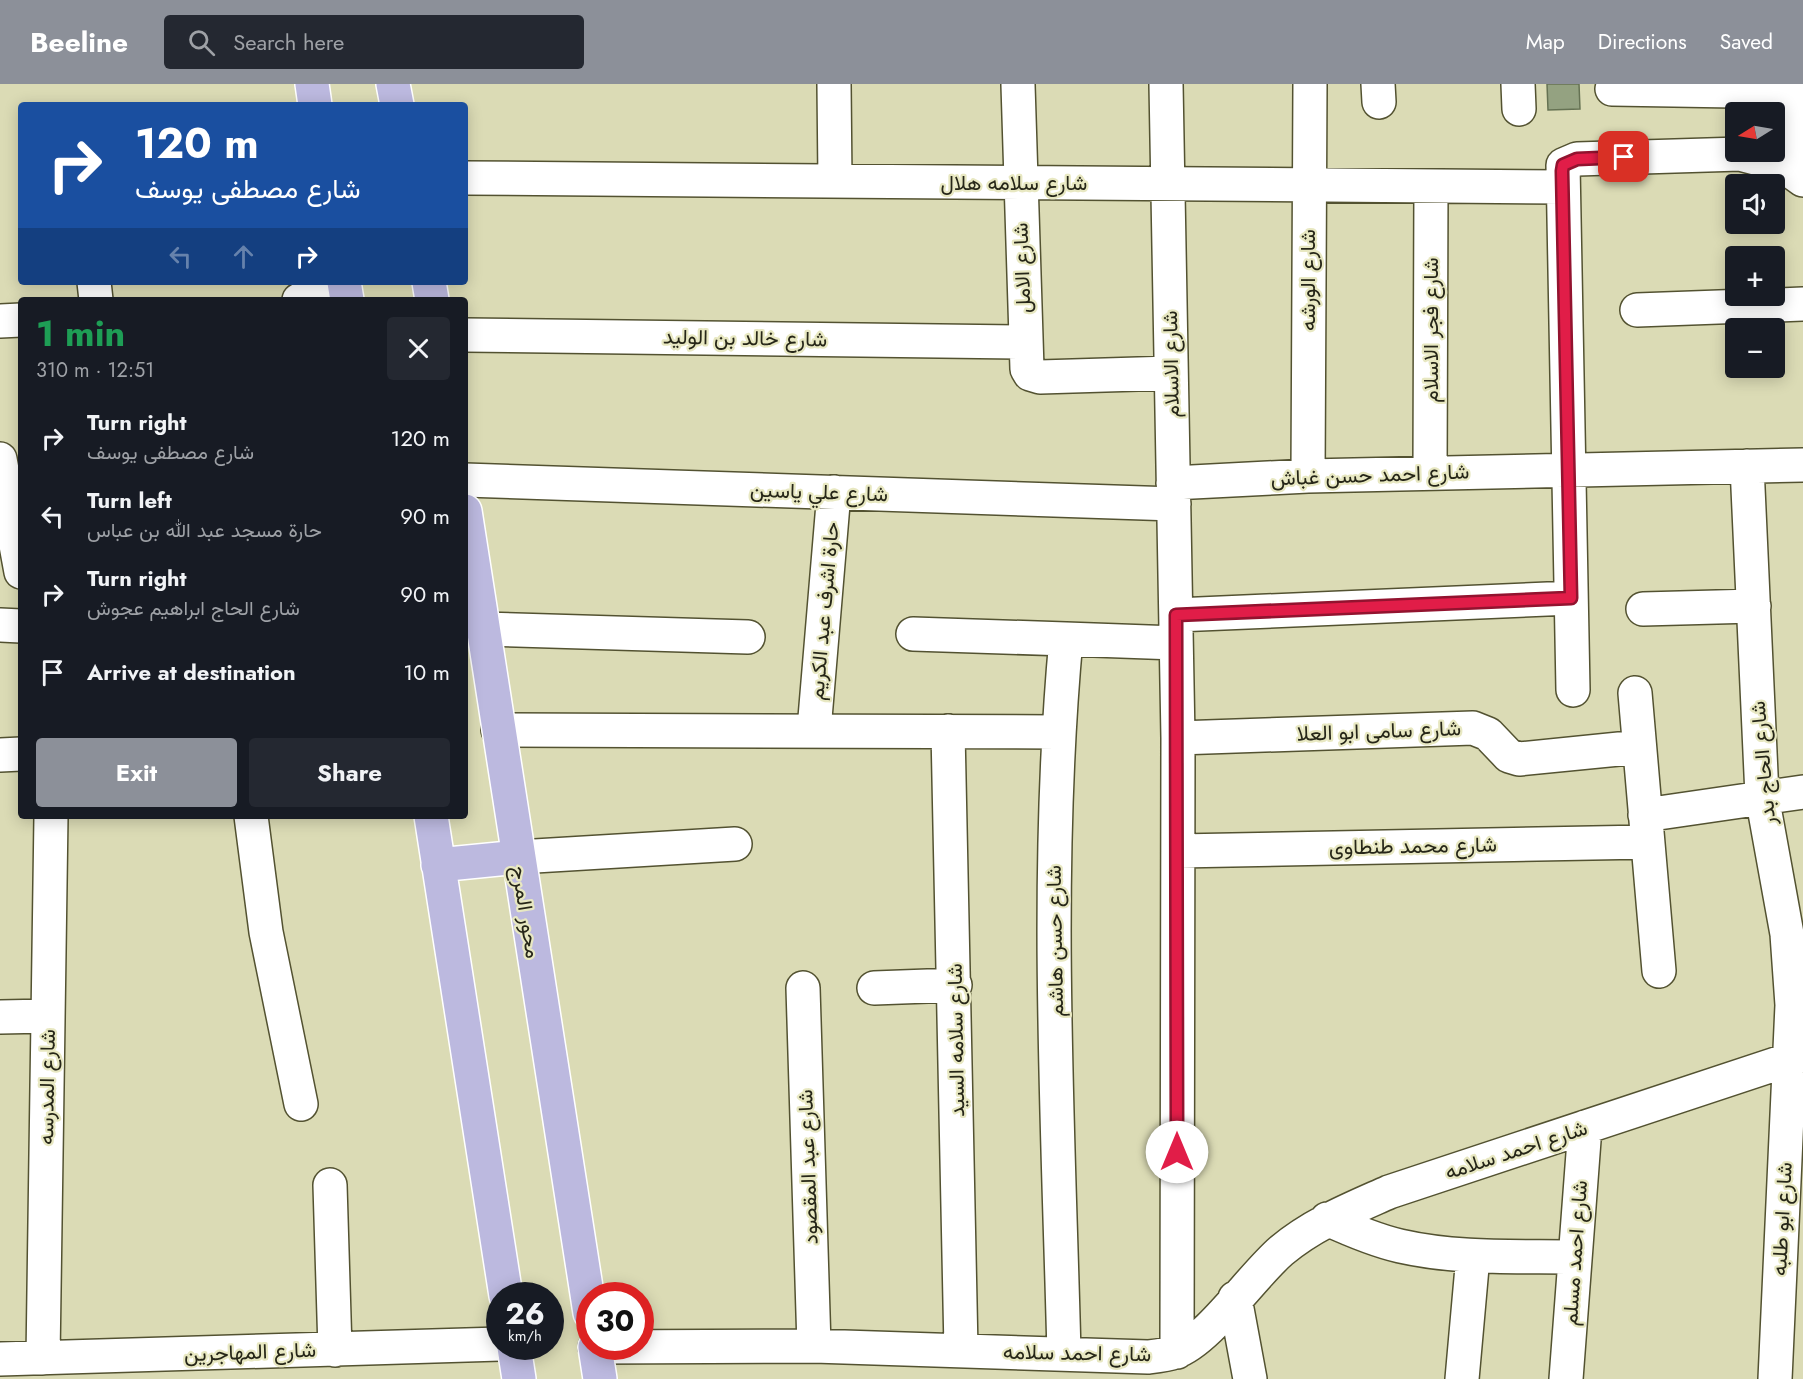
<!DOCTYPE html>
<meta charset="utf-8">
<style>
body{margin:0;font-family:Jost,Vazirmatn,sans-serif;background:#242831;color:#f1f3f6;height:100vh;display:flex;flex-direction:column;font-size:22px;white-space:nowrap}
*{box-sizing:border-box;margin:0}
p{font-size:20px;color:#9ea1a6}
.icon{flex:none;width:33px;height:33px;fill:none;stroke:currentColor;stroke-width:2;stroke-linecap:round;stroke-linejoin:round}
.map{position:relative;flex:1;overflow:hidden}
.panel{position:absolute;left:18px;top:213px;width:450px;height:522px;display:flex;flex-direction:column;background:#171b24;border-radius:6px;box-shadow:0 3px 15px #0003}
.panel>*{flex:none}
.top-card{position:absolute;left:18px;top:18px;width:450px;height:183px;border-radius:6px;box-shadow:0 3px 15px #0003;background:#1a4fa0;color:#fff;overflow:hidden}
.needle{width:39px;rotate:259deg}
.fabs{position:absolute;left:1725px;top:18px;display:grid;gap:12px}
.fabs a{display:grid;place-items:center;width:60px;height:60px;border-radius:6px;background:#171b24;box-shadow:0 3px 15px #0003;font-size:30px}
.speed{position:absolute;left:486px;top:1198px;display:flex;gap:12px;font-size:30px;font-weight:700;text-align:center}
.speed>*{display:grid;place-content:center;width:78px;height:78px;border-radius:50%;background:#171b24;box-shadow:0 3px 15px #0003;line-height:1}
.speed small{font-size:15px;font-weight:400}
.speed .limit{border:9px solid #d22;background:#fff;color:#111}
.pin{position:absolute;display:grid;place-items:center;width:51px;height:51px;color:#fff;margin:-26px;border-radius:12px;box-shadow:0 3px 9px #0006}
.me{position:absolute;width:66px;margin:-33px;rotate:0deg;stroke-linejoin:round;filter:drop-shadow(0 0 4px #0008)}
.turn{display:flex;align-items:center;gap:21px;height:126px;padding:0 18px;font-size:27px}
.turn .icon{width:78px;height:78px;stroke-width:2.5}
.turn b{display:block;font-size:42px;line-height:51px}
.lanes{display:flex;align-items:center;height:57px;padding:0 18px;background:#0003;justify-content:center;gap:30px;direction:ltr}
.lanes .off{opacity:.35}
.round{display:grid;place-items:center;flex:none;width:63px;height:63px;border-radius:6px;background:#242831}
.head{display:flex;align-items:center;justify-content:space-between;height:102px;padding:0 18px}
h1{font-size:36px;font-weight:700;line-height:45px;color:#1e9e55}
.cta{display:flex;gap:12px;margin-top:auto;padding:12px 18px}
.cta a{flex:1;height:69px;border-radius:6px;background:#8c9099;color:#fff;font-size:24px;font-weight:700;line-height:69px;text-align:center}
.cta a+a{background:#242831;color:#f1f3f6}
ul{padding:0;list-style:none}
li{display:flex;align-items:center;gap:18px;height:78px;padding:0 18px}
li div{flex:1}
li b{display:block;font-size:22px}
li em{font-style:normal}
header{display:flex;align-items:center;gap:36px;box-sizing:border-box;height:84px;padding:0 30px;background:#8c9099;color:#fff}
header strong{font-size:28px}
nav{display:flex;gap:33px;margin-inline-start:auto;font-size:21px}
.search{width:420px;height:54px;background:#242831;display:flex;align-items:center;gap:15px;box-sizing:border-box;padding:0 21px;border-radius:6px;color:#9ea1a6;font-size:22px}
.map>svg:first-child{display:block}
</style>
<header>
<strong>Beeline</strong>
<div class="search"><svg class="icon" aria-label="search" viewBox="0 0 24 24"><circle cx="10" cy="10" r="6"/><path d="M15 15l6 6"/></svg>Search here</div>
<nav><a>Map</a><a>Directions</a><a>Saved</a></nav>
</header>
<div class="map">
<svg width="1803" height="1295" viewBox="0 0 1803 1295">
<rect width="100%" height="100%" fill="#dbdbb5"/>
<path fill="#94a281" stroke="#657253" stroke-width="1.5" d="M1547,0H1579L1580,25L1548,26Z"/>
<g fill="none" stroke-linecap="round" stroke-linejoin="round">
<g stroke="#535231" stroke-width="36">
<path id="minor" d="M834,0L835,97
M1166,0L1178,654L1177,1268
M1378,0L1379,18
M1518,0L1519,25
M1792,0L1800,94
M1018,1L1027,285L1030,290L1040,293L1171,289
M1612,5L1792,8
M465,94L1562,103
M94,198L96,216
M299,216L346,213
M1637,226L1803,220
M0,237L21,236
M465,251L1024,258
M0,375L21,488
M1747,382L1762,712L1787,850L1792,921L1775,1295
M1430,389L1431,102
M1308,392L1310,0
M465,396L1174,420
M1173,399L1308,392L1803,381
M1643,525L1754,522
M1176,531L1571,514
M0,541L21,542
M483,545L748,553
M913,550L1066,555
M1573,606L1563,81L1577,75L1740,70L1782,81L1803,96
M1635,609L1659,887
M498,646L1057,648
M814,646L834,408
M948,647L961,1266
M1178,654L1473,644L1488,650L1509,672L1519,675L1639,663
M0,671L21,670
M1645,731L1803,708
M251,732L266,848L301,1020
M1178,767L1647,758
M518,773L735,760
M803,904L814,1262
M874,904L955,901
M0,933L48,932
M330,1101L335,1266
M1327,1135C1351,1146 1374,1156 1400,1162C1457,1175 1516,1172 1574,1173
M1235,1214L1250,1295
M595,1263L814,1262L1148,1273C1157,1272 1167,1271 1175,1268C1208,1257 1251,1193 1281,1167C1313,1140 1351,1125 1389,1108L1803,971
M1064,1270C1058,1032 1044,793 1066,555L1176,559
M43,1274L51,732
M0,1275L500,1260
M1462,1295L1473,1172
M1566,1295L1585,1043"/>
</g>
<g stroke="#fff" stroke-width="36">
<path id="major" d="M312,0L315,21
M393,0L397,21
M344,198L347,216
M429,198L432,216
M465,427L590,1229
M431,732L506,1212
M438,781L518,773
M514,1263L519,1295
M595,1263L600,1295"/>
</g>
<use href="#minor" stroke="#fff" stroke-width="33"/>
<use href="#major" stroke="#bcb9df" stroke-width="33"/>
</g>
<g fill="none" stroke-linecap="round" stroke-linejoin="round">
<g stroke="#92132f" stroke-width="15">
<path id="route" d="M1177,1068L1176,531L1571,514L1562,87L1563,81L1577,75L1624,73"/>
</g>
<use href="#route" stroke="#e11d48" stroke-width="10"/>
</g>
<g text-anchor="middle" stroke-width="4.5" stroke-linejoin="round" paint-order="stroke">
<g font-size="21" fill="#262618" stroke="#e8e8c2">
<text x="1014" y="106">شارع سلامه هلال</text>
<text transform="translate(1022 184) rotate(-92)" y="7">شارع الامل</text>
<text transform="translate(1308 196) rotate(-90)" y="7">شارع الورشه</text>
<text transform="translate(1431 246) rotate(-90)" y="7">شارع فجر الاسلام</text>
<text transform="translate(745 254) rotate(1)" y="7">شارع خالد بن الوليد</text>
<text transform="translate(1171 280) rotate(-91)" y="7">شارع الاسلام</text>
<text transform="translate(1370 391) rotate(-2)" y="7">شارع احمد حسن غباش</text>
<text transform="translate(819 408) rotate(2)" y="7">شارع علي ياسين</text>
<text transform="translate(824 527) rotate(-85)" y="7">حارة اشرف عبد الكريم</text>
<text transform="translate(1379 647) rotate(-2)" y="7">شارع سامى ابو العلا</text>
<text transform="translate(1763 679) rotate(-95)" y="7">شارع الحاج بدر</text>
<text transform="translate(1413 762) rotate(-1)" y="7">شارع محمد طنطاوى</text>
<text transform="translate(526 828) rotate(81)" y="7">محور المرج</text>
<text transform="translate(1055 857) rotate(-91)" y="7">شارع حسن هاشم</text>
<text transform="translate(956 956) rotate(-91)" y="7">شارع سلامه السيد</text>
<text transform="translate(47 1003) rotate(-89)" y="7">شارع المدرسه</text>
<text transform="translate(1516 1066) rotate(-18)" y="7">شارع احمد سلامه</text>
<text transform="translate(808 1083) rotate(-92)" y="7">شارع عبد المقصود</text>
<text transform="translate(1782 1135) rotate(-87)" y="7">شارع ابو طلبه</text>
<text transform="translate(1575 1169) rotate(-86)" y="7">شارع احمد مسلم</text>
<text transform="translate(250 1268) rotate(-2)" y="7">شارع المهاجرين</text>
<text transform="translate(1077 1269) rotate(1)" y="7">شارع احمد سلامه</text>
</g>
</g>
</svg>
<div class="fabs">
<a><svg class="needle" viewBox="-14 -14 28 28"><path d="M0-13l5 13h-10z" fill="#e53935"/><path d="M0 13l5-13h-10z" fill="#9ea1a6"/></svg></a>
<a><svg class="icon" aria-label="sound" viewBox="0 0 24 24"><path d="M4 9h4l5-4v14l-5-4H4zM17 9q2 3 0 6"/></svg></a>
<a>+</a>
<a>−</a>
</div>
<div class="speed"><div>26<small>km/h</small></div><div class="limit">30</div></div>
<div class="pin" style="left:1624px;top:73px;background:#d93025"><svg class="icon" aria-label="arrive" viewBox="0 0 24 24"><path d="M6 21V4h12l-3 4 3 4H6"/></svg></div>
<svg class="me" style="left:1177px;top:1068px" viewBox="-20 -20 40 40"><circle r="19" fill="#fff"/><path d="M0-13L10 11 0 6-10 11z" fill="#e11d48"/></svg>
<div class="top-card">
<div class="turn"><svg class="icon" aria-label="right" viewBox="0 0 24 24"><path d="M7 20v-9h11M14 6l5 5-5 5"/></svg><div><b>120 m</b>شارع مصطفى يوسف</div></div>
<div class="lanes"><svg class="icon off" aria-label="left" viewBox="0 0 24 24"><path d="M17 20v-9H6M10 6l-5 5 5 5"/></svg><svg class="icon off" aria-label="ahead" viewBox="0 0 24 24"><path d="M12 20V5M6 11l6-6 6 6"/></svg><svg class="icon" aria-label="right" viewBox="0 0 24 24"><path d="M7 20v-9h11M14 6l5 5-5 5"/></svg></div>
</div>
<section class="panel">
<div class="head"><div><h1>1 min</h1><p>310 m · 12:51</p></div><a class="round"><svg class="icon" aria-label="close" viewBox="0 0 24 24"><path d="M6 6l12 12M18 6L6 18"/></svg></a></div>
<ul>
<li><svg class="icon" aria-label="right" viewBox="0 0 24 24"><path d="M7 20v-9h11M14 6l5 5-5 5"/></svg><div><b>Turn right</b><p>شارع مصطفى يوسف</p></div><em>120 m</em></li>
<li><svg class="icon" aria-label="left" viewBox="0 0 24 24"><path d="M17 20v-9H6M10 6l-5 5 5 5"/></svg><div><b>Turn left</b><p>حارة مسجد عبد الله بن عباس</p></div><em>90 m</em></li>
<li><svg class="icon" aria-label="right" viewBox="0 0 24 24"><path d="M7 20v-9h11M14 6l5 5-5 5"/></svg><div><b>Turn right</b><p>شارع الحاج ابراهيم عجوش</p></div><em>90 m</em></li>
<li><svg class="icon" aria-label="arrive" viewBox="0 0 24 24"><path d="M6 21V4h12l-3 4 3 4H6"/></svg><div><b>Arrive at destination</b></div><em>10 m</em></li>
</ul>
<div class="cta"><a>Exit</a><a>Share</a></div>
</section>
</div>
